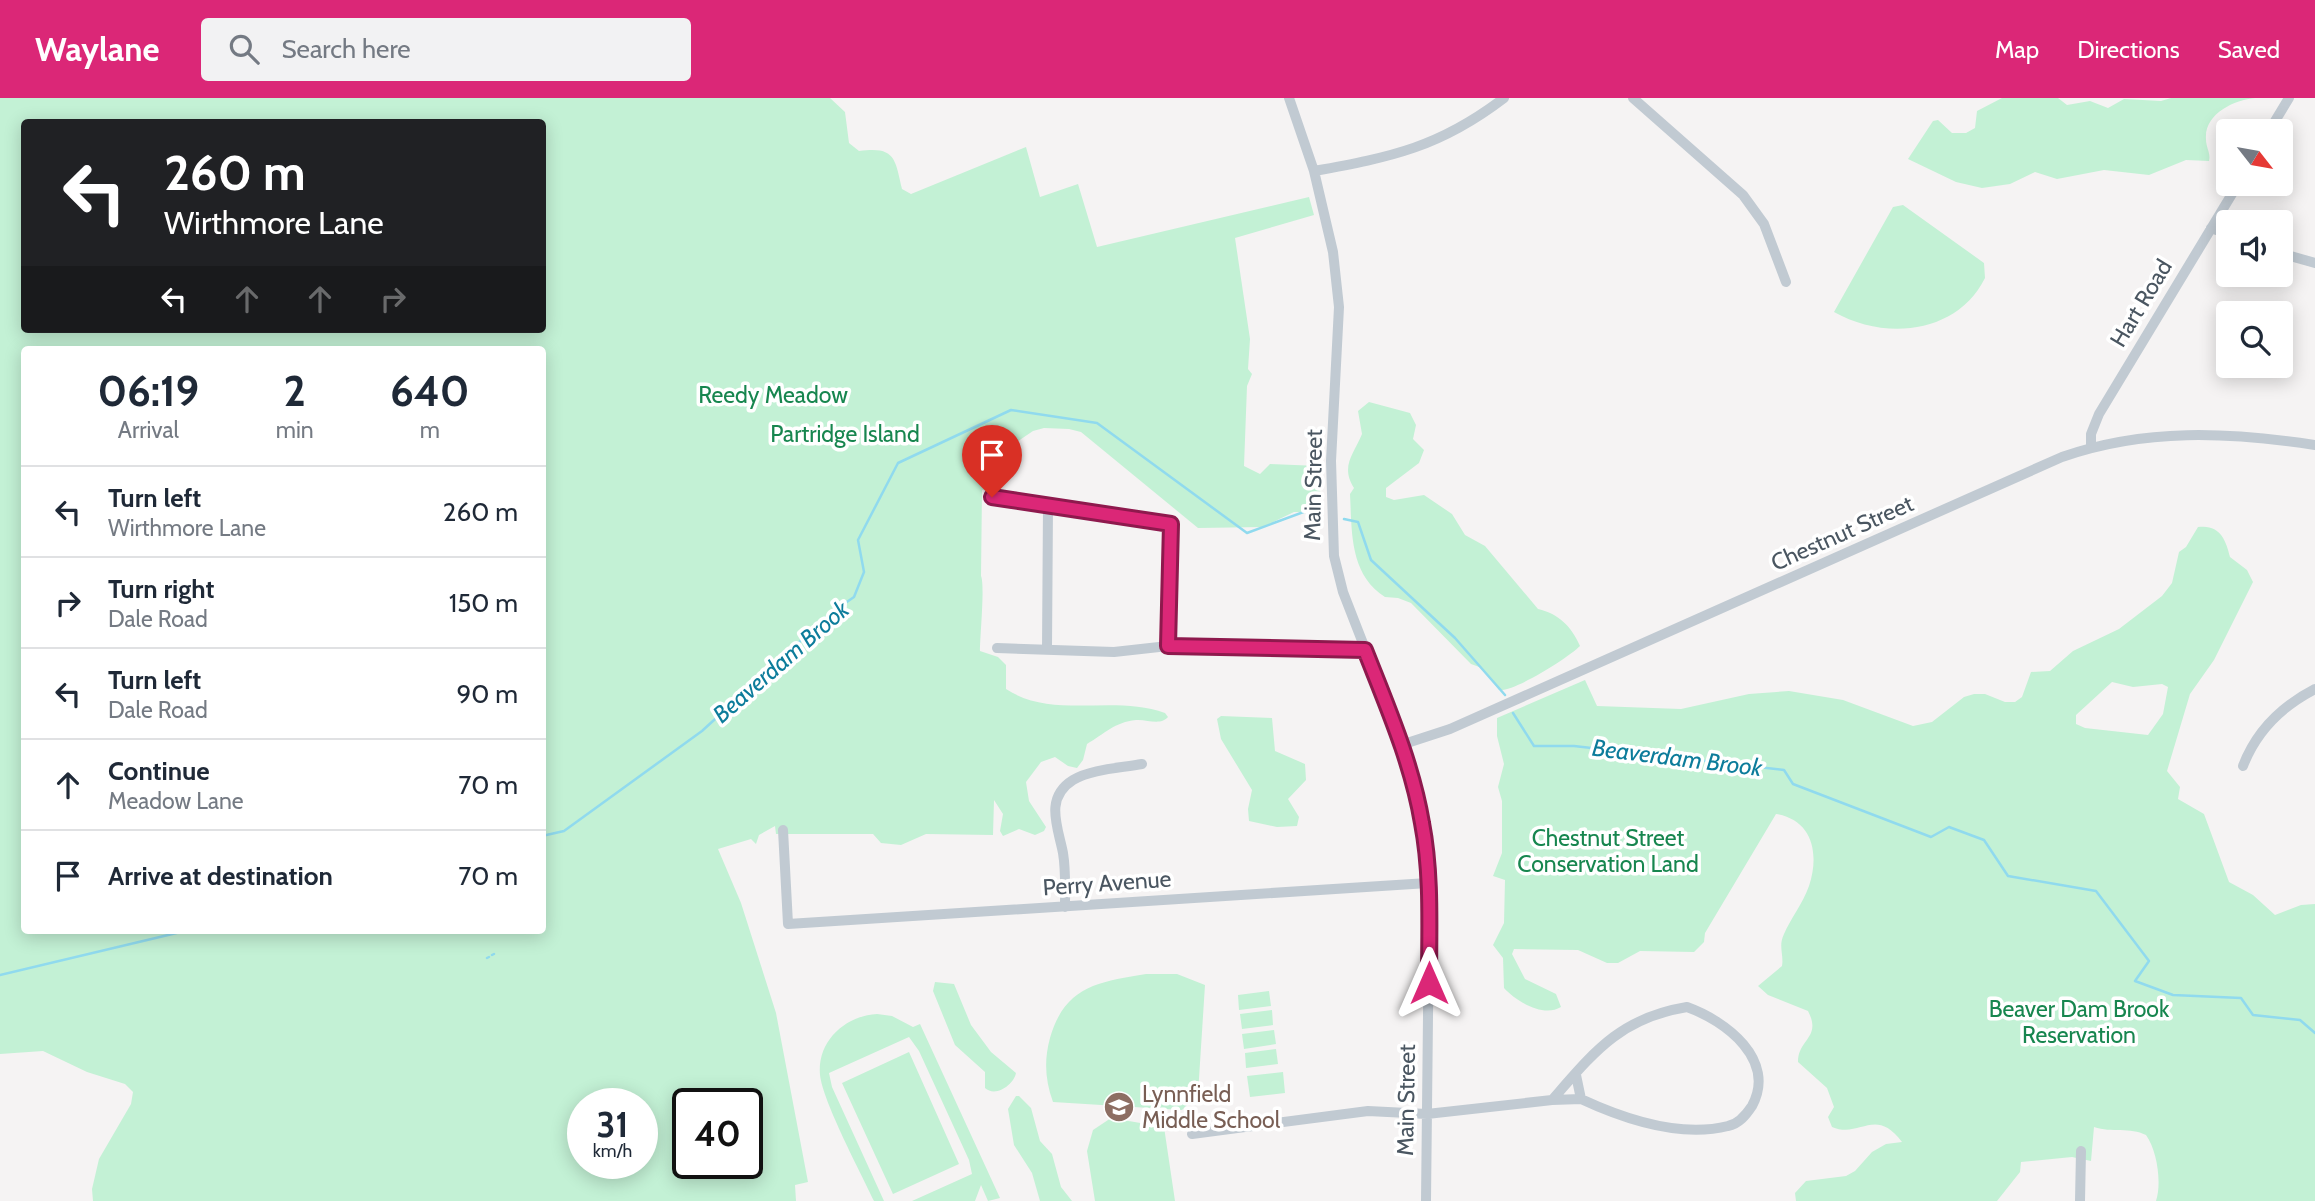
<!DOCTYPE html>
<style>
body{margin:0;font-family:Cabin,sans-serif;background:#f2f2f3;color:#1f2937;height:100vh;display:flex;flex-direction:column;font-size:26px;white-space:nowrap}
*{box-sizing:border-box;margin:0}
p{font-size:23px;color:#747a83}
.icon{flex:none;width:38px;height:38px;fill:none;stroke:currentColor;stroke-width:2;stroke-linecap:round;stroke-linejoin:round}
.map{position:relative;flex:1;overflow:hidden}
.side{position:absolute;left:21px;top:248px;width:525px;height:588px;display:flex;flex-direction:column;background:#fff;border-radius:7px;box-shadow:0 4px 18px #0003}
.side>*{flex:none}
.top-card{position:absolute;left:21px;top:21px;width:525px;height:214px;border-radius:7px;box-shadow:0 4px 18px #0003;background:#202124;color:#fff;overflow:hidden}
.needle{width:46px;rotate:121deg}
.controls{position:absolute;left:2216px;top:21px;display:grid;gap:14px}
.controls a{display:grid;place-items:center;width:77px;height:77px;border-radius:7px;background:#fff;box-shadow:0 4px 18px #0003;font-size:35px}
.speed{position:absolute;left:567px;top:990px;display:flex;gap:14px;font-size:35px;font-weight:700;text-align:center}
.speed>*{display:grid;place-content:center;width:91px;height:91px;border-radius:50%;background:#fff;box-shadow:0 4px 18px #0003;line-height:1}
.speed small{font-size:18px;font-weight:400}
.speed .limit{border:4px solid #111;border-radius:10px;background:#fff;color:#111}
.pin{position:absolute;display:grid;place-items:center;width:60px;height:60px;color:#fff;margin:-72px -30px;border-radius:50% 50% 50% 0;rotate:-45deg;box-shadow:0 0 7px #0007}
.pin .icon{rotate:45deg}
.me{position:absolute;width:77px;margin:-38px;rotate:0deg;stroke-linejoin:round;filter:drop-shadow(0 0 5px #0008)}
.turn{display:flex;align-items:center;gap:24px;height:147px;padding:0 28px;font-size:32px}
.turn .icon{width:91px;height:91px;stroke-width:2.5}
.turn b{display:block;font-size:49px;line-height:60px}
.lanes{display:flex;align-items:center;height:66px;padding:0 28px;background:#0003;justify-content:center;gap:35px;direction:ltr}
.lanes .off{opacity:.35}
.eta{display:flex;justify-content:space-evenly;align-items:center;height:119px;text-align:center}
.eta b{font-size:42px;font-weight:700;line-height:49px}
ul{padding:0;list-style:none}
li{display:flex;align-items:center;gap:21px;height:91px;padding:0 28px;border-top:2px solid #e0e1e3}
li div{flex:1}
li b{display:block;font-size:26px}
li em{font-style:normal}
header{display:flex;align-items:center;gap:42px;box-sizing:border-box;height:98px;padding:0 35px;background:#db2777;color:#fff}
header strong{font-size:33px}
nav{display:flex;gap:38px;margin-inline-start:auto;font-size:24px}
.search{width:490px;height:63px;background:#f2f2f3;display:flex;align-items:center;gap:18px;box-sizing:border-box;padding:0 24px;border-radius:7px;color:#747a83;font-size:26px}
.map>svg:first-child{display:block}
</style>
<header>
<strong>Waylane</strong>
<div class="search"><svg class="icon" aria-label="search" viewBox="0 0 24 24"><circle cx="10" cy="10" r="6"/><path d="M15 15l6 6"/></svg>Search here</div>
<nav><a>Map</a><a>Directions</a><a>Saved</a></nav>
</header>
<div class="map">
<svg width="2315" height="1103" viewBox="0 0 2315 1103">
<rect width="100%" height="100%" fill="#f5f3f3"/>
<path fill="#c3f1d5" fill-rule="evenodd" d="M0,0H830L845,14L849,45L859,53C895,48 895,60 902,91L911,96L1026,49L1040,99L1078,86L1097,149L1309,99L1314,117L1235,140L1250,241L1248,271L1252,276L1247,288L1244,368L1260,376L1270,366L1319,368L1321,409L1311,414H1294L1263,429L1198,430L1081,334L1069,331L1044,330L1033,333L1008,350L990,391L982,392L981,478C985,487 980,538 980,553L998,559L1006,567V591C1053,622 1114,596 1165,615L1168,619C1160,628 1147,621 1136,622C1115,624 1104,636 1087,646L1083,662L1077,670L1068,668L1055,659L1041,664L1026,684L1029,703L1046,729L1044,733L1035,737L1019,731L1003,738L1000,733L1003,716L994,702L993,737L926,736L901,747L881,745L873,736H776L775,728L759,737L756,746L751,741L718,751L741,805L776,915L808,1084L795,1087L796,1103H93L92,1091L99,1061L131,1006L133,994L125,986L87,974L43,953L0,956ZM24,24H542V231H24ZM24,252H542V833H24ZM583,1006H642V1066H583ZM688,1006H747V1066H688Z
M2002,0H2058L2067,7L2090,3L2108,10L2124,1L2161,3L2171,0H2255C2234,2 2204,16 2206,41C2206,50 2211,55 2209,63L2186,62L2149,77L2104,72L2057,81L2035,74L2010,86L1982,90L1956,84L1908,61L1933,23L1938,22L1952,35H1966L1975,30L1977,13Z
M1903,107L1984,165L1985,180C1957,236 1885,243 1834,214L1893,109Z
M1369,304L1410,315L1416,327L1413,341L1424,352L1419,365L1386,390V399L1394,402L1424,397L1452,416L1465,437L1485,448L1538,511C1559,516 1571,528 1580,548C1568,560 1514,594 1499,592L1482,570L1471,566L1411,505L1398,500L1385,499C1349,476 1352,433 1350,396L1354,390C1340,368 1354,356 1362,336L1358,313Z
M2198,429C2220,426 2226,442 2230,459L2247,472L2253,484L2214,562L2190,596L2167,673L2180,689L2178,701L2204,716L2229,784L2253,797L2275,817L2301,807L2315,806V1103H2156C2162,1085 2157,1052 2146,1037C2130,1029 2112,1035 2094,1029L2091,1063L2072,1059L2021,1064L2020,1074L1997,1103H1796L1795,1095L1806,1083L1846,1078L1855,1073L1872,1054L1886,1046L1902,1044C1875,1008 1860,1041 1832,1029L1828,1019L1834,1009L1827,990L1798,964C1798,941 1822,940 1808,913L1768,897L1758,888L1782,868C1784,857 1778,848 1784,836C1791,820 1803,805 1809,788C1820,755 1812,722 1776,716L1705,835L1704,844L1694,854L1640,853L1618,865H1607L1578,852L1514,851L1512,856L1525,881L1556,896L1561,909C1543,920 1516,903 1504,890L1503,860L1493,847L1504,825L1505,782L1493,778L1502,755V703L1498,689L1504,666L1497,638V620L1585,582L1597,608L1681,611L1749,596L1789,593L1843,602L1913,628L1932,624L1964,599L1974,596H1985L2005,604H2015L2022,599L2031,574L2050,573L2073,553L2119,531L2162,498L2172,485L2179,454L2186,449ZM2112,584L2133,589L2162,586L2168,589L2163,616L2148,637L2085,630L2076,626V617Z
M1221,618L1272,620L1275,653L1305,666L1306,682L1288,701L1299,719L1297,728L1277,729L1249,723L1248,711L1252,692L1221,641L1217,621Z
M1146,876H1177L1205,887L1198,996L1182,1012L1053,1004C1045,982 1044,962 1050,940C1065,888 1098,884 1146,876Z
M935,884L954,886L971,927L991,954L1016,975C1014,986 996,1000 985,990V974L955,947L933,893Z
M1269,893L1271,908L1239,912L1238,897Z
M1272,912L1273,927L1242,931L1240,916Z
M877,916L892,918L913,929L920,926L1000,1100L988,1103L981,1087L975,1103H912L972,1076L969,1062L919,953L909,939L829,975L832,989L884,1103H874C861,1075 823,1004 820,977C817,943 845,918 877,916Z
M1274,932L1276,946L1244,951L1242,936Z
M1276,951L1278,966L1246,970L1245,955Z
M909,954L959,1066L893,1096L842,985Z
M1283,974L1285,995L1250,999L1247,978Z
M1016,998H1019L1031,1010L1040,1043L1052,1056L1061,1089L1072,1103H1040L1032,1075L1014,1047L1008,1011Z
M1111,1020L1164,1029L1175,1103H1095L1087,1053L1093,1032Z"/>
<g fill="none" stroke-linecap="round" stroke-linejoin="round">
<path stroke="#90daee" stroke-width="2.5" d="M1344,421L1358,424L1371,462L1455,540L1505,597
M1513,615L1534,648H1574L1784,672L1793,686L1931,739L1949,729L1984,742L2008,778L2096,793L2149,863L2135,883L2173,897L2241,900L2253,917L2300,922L2315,935
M542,738L564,733L702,633L831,515L854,499L864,474L858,442L898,365L1011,312L1097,325L1247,435L1317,409
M492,857L494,856
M487,860L489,859
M0,877L185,833"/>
<path stroke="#c1cad2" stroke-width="10" d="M1289,0L1314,73L1333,154L1339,209L1331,363L1334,458L1343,494L1387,607L1413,684L1427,760L1429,826L1426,1103
M1633,0L1743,97L1764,126L1786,184
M2269,33L2289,0
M1314,73C1392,59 1440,49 1504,0
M2211,130L2228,136
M2280,155L2315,165
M2091,349V336L2099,316L2238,86
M993,399L1171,426L1168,548
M997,550L1114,554L1168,548L1365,552
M1047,551L1048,408
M1401,647L1450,631L2062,359C2145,330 2228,334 2315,347
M2243,668C2256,634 2282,608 2315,591
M783,732L788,826L1428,785
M1065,809C1065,792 1066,773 1063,755C1058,729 1044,700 1073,682C1091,671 1121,670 1142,666
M1552,1002L1581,1001
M1192,1036L1368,1013L1427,1016L1552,1002C1594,954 1620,920 1687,909C1726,923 1777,962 1752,1008C1746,1017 1739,1026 1728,1028C1680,1040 1624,1021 1581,1001L1576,977
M2080,1103L2081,1053"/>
</g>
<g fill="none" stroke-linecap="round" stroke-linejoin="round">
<g stroke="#8e194d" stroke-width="18">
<path id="route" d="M992,399L1171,426L1168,548L1365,552C1387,608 1412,665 1422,725C1432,777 1429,832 1429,885"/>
</g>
<use href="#route" stroke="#db2777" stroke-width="12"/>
</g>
<defs>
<g id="school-disc" transform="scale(1.575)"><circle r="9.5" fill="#8d6e63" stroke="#fff"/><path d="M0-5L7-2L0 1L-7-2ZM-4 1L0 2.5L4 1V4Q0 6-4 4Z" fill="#fff"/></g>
</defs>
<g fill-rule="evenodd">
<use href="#school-disc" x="1119" y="1009"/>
</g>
<g text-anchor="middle" stroke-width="7" stroke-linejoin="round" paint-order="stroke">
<g font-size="23" fill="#4a5661" stroke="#fff">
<text transform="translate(2141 205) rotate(-59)" y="8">Hart Road</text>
<text transform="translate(1313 387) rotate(-89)" y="8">Main Street</text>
<text transform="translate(1842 435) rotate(-24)" y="8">Chestnut Street</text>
<text transform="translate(1107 785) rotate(-4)" y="8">Perry Avenue</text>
<text transform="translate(1406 1002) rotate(-89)" y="8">Main Street</text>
</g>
<g font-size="23" fill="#17864f" stroke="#fff">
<text x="773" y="305">Reedy Meadow</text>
<text x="845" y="344">Partridge Island</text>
<text x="1608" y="748">Chestnut Street<tspan x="1608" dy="26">Conservation Land</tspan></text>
<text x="2079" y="919">Beaver Dam Brook<tspan x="2079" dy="26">Reservation</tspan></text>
</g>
<g font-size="23" fill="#785e54" stroke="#fff" text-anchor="start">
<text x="1142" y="1004">Lynnfield<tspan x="1142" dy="26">Middle School</tspan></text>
</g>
<g font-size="24" font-style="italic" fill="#0c7c9b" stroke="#fff">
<text transform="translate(781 564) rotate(-41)" y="8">Beaverdam Brook</text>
<text transform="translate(1677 660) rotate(7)" y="8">Beaverdam Brook</text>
</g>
</g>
</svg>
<div class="controls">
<a><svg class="needle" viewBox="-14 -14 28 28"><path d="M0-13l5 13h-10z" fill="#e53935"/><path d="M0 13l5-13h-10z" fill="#747a83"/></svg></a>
<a><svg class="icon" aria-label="sound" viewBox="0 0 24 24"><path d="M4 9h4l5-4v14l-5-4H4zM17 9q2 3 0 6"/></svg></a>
<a><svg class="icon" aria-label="search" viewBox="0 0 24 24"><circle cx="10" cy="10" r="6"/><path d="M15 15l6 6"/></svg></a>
</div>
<div class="speed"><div>31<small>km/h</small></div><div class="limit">40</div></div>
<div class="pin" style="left:992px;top:399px;background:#d93025"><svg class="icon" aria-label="arrive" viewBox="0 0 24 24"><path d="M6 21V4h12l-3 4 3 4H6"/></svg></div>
<svg class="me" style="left:1429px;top:885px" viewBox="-20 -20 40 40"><path d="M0-17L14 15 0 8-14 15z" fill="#db2777" stroke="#fff" stroke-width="4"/></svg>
<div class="top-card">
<div class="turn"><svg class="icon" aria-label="left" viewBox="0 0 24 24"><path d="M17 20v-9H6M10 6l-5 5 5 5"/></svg><div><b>260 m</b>Wirthmore Lane</div></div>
<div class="lanes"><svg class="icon" aria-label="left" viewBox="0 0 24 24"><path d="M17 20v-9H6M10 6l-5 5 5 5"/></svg><svg class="icon off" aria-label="ahead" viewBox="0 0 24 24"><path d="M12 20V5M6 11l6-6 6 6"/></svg><svg class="icon off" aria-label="ahead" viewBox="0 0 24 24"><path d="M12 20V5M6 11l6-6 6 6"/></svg><svg class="icon off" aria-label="right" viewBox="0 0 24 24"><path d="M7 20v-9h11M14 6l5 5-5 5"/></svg></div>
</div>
<section class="side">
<div class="eta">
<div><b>06:19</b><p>Arrival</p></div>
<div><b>2</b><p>min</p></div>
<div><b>640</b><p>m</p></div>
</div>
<ul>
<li><svg class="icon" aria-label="left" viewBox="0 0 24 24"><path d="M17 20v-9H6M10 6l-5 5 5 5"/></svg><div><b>Turn left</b><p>Wirthmore Lane</p></div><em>260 m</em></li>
<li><svg class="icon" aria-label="right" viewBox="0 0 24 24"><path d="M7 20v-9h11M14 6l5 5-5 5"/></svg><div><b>Turn right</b><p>Dale Road</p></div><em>150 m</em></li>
<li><svg class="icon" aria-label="left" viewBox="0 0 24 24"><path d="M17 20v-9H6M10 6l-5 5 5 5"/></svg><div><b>Turn left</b><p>Dale Road</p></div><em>90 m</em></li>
<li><svg class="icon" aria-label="ahead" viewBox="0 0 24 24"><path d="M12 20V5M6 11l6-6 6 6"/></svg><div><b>Continue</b><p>Meadow Lane</p></div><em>70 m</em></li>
<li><svg class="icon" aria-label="arrive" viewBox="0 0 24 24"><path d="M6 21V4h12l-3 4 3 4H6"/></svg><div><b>Arrive at destination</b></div><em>70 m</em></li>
</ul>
</section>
</div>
